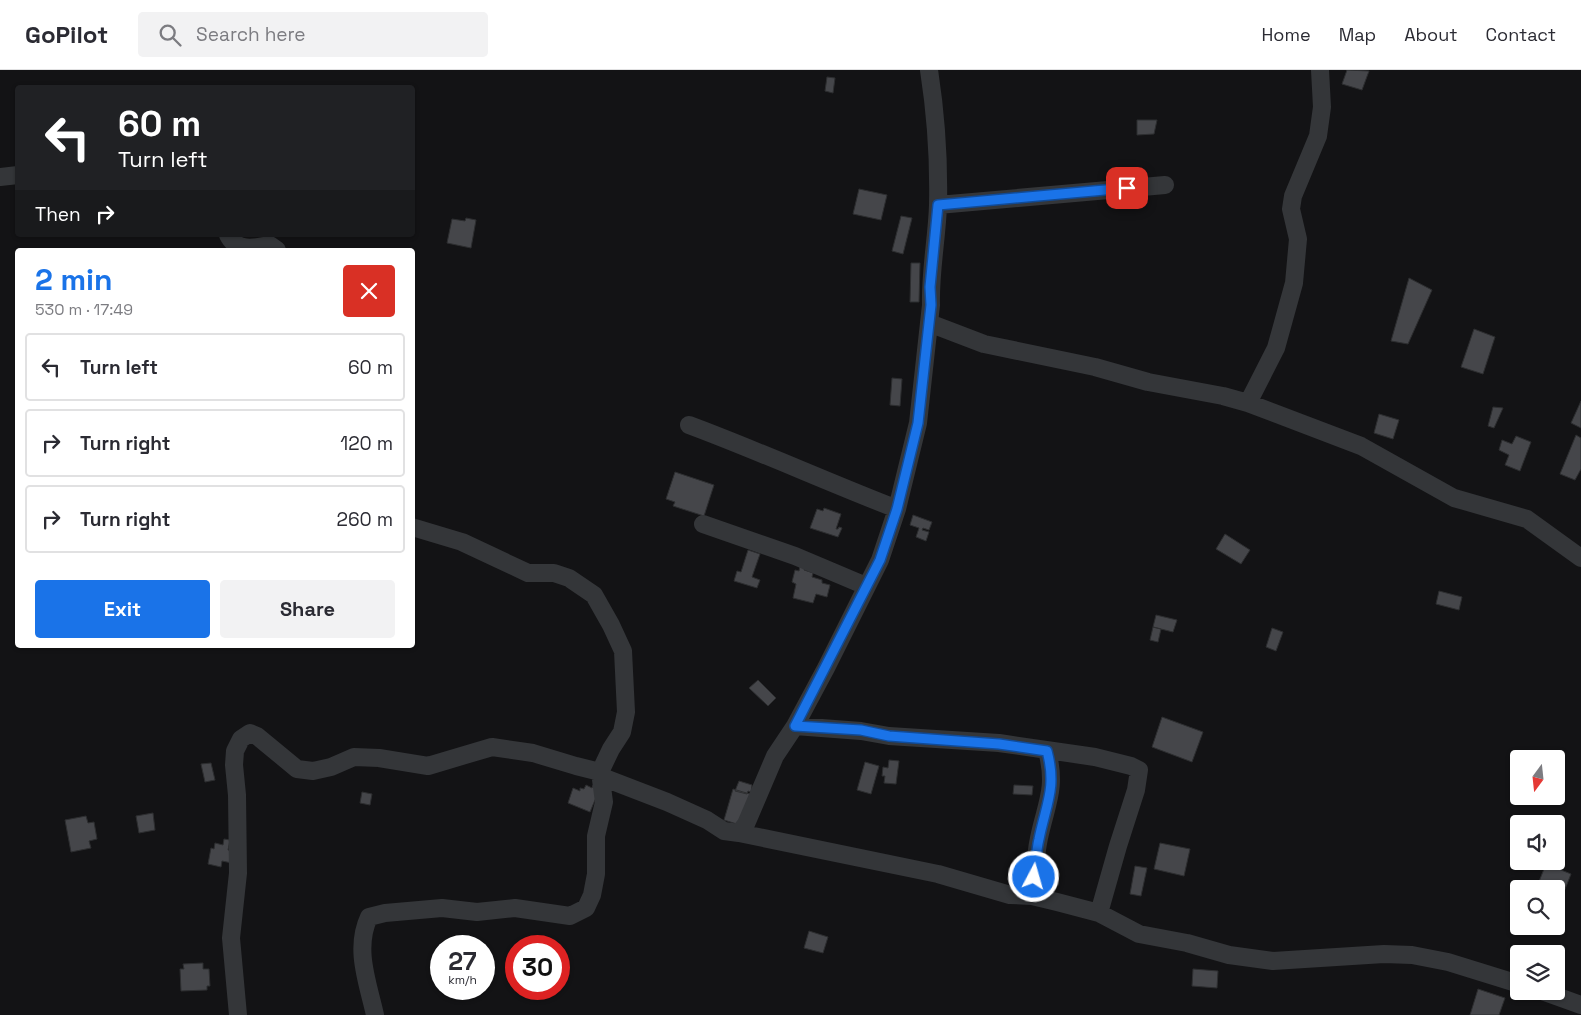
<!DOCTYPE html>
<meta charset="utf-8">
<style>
body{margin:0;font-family:"Space Grotesk",sans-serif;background:#f2f2f3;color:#2b2b33;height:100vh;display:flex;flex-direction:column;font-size:19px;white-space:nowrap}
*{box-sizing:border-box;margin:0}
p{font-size:16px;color:#7c7c81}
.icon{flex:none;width:28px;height:28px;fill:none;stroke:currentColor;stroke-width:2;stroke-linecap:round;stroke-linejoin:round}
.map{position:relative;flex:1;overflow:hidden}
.drawer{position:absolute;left:15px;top:178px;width:400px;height:400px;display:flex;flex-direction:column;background:#fff;border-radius:5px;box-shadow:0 1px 4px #0004}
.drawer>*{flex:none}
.top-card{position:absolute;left:15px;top:15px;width:400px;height:152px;border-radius:5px;box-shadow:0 1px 4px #0004;background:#202124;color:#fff;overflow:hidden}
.needle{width:32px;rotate:195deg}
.controls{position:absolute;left:1510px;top:680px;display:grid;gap:10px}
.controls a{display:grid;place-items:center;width:55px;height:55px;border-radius:5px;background:#fff;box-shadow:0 1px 4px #0004;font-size:25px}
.speed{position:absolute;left:430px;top:865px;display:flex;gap:10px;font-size:25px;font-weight:700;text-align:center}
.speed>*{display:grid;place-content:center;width:65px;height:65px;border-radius:50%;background:#fff;box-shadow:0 1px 4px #0004;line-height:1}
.speed small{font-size:12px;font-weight:400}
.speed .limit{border:8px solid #d22;background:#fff;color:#111}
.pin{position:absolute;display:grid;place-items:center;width:42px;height:42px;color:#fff;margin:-21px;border-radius:10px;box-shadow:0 2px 8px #0006}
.me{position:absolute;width:55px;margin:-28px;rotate:6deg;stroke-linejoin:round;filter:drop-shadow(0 0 4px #0008)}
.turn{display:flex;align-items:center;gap:18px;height:105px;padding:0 20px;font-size:22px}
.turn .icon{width:65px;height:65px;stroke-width:2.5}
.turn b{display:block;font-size:35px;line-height:42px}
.then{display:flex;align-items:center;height:48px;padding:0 20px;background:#0003;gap:10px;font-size:19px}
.round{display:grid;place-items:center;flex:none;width:52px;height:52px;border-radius:5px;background:#f2f2f3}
.headline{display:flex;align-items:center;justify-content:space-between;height:85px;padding:0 20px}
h1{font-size:30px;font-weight:700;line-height:38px;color:#1a73e8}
.primary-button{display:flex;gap:10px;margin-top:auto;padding:10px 20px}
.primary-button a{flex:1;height:58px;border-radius:5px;background:#1a73e8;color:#fff;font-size:20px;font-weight:700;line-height:58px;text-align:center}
.primary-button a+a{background:#f2f2f3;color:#2b2b33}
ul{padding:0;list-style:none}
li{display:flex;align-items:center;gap:15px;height:68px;margin:0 10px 8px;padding:0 10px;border:2px solid #e1e1e2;border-radius:5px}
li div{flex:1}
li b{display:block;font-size:19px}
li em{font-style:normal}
header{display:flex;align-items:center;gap:30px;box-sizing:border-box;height:70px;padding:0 25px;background:#fff;border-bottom:1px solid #e1e1e2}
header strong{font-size:24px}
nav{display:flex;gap:28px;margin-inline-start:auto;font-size:18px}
.search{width:350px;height:45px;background:#f2f2f3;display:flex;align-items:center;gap:12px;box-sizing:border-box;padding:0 18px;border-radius:5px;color:#7c7c81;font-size:19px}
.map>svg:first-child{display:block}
</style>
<header>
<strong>GoPilot</strong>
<div class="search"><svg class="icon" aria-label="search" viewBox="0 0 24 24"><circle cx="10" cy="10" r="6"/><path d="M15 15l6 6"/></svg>Search here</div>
<nav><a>Home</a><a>Map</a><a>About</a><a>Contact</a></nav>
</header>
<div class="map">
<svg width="1581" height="945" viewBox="0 0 1581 945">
<rect width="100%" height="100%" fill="#131315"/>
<path fill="#45464a" stroke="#2d2e30" d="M1347,0L1369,1L1362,20L1342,14Z
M827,7L835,8L833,23L825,21Z
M1137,50H1157L1154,64L1137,65Z
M859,119L887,125L881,150L853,144Z
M901,146L912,148L903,184L892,181Z
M466,148L476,150L471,178L447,173L452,149L465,151Z
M911,193H920L919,232H910Z
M1409,208L1432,220L1408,274L1391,271Z
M1474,259L1495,267L1483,304L1461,297Z
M892,308L902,309L900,336L890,335Z
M1581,331V358L1571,353Z
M1493,337L1503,338L1494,358L1488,356Z
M1379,344L1399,350L1393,369L1374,363Z
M1576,365L1581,368V399L1575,410L1560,404Z
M1516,366L1531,372L1520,401L1505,395L1509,385L1499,380L1502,370L1512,374Z
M675,402L714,415L704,446L673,436L675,432L666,429Z
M824,438L841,444L836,459H838L839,457L842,458L838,467L810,458L817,439L823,441Z
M913,445L932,452L929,460L923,458L922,460L929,462L926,471L916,467L919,458L910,455Z
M1225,464L1250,480L1241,494L1216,479Z
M748,480L760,484L752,507L760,510L757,518L734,511L737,501L741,502Z
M800,496L805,497L804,500L813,503L812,507L822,510V513L830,515L827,527L816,524L813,533L793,528L796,514L792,512L795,500L799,501Z
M1439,521L1462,527L1459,540L1436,534Z
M1156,545L1177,550L1173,562L1153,557Z
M1153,557L1161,559L1158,572L1150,570Z
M1272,558L1283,562L1276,581L1266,577Z
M758,610L776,628L768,636L749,618Z
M1162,647L1203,662L1192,692L1152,677Z
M889,690L899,691L896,714L884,713L885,706H882L883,697L888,698Z
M865,692L879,696L871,724L857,720Z
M211,693L215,710L205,712L201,694Z
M739,711L752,715L751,722L748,721L747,724L735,721Z
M586,715L592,718L593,715L600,718L590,742L568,733L573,718L580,721V718L584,719Z
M1014,715L1033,716L1032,725L1013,724Z
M733,719L750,724L740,755L724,750Z
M362,722L372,724L370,735L360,733Z
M153,743L155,760L139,763L136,746Z
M86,746L88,753L94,752L97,769L89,771L91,778L71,782L65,750Z
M224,769L230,770L228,780L234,781L232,793L222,791L221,797L208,794L211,778L214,779L215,773L223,775Z
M1160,773L1190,779L1184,806L1154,799Z
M1546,794L1571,804L1558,837L1556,836V819H1536Z
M1135,796L1147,798L1141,826L1130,824Z
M809,861L828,867L823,883L804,878Z
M203,893V899H209L210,916H207V920L181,921L180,899H184L183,894Z
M1193,899L1218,901L1217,918L1192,916Z
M1478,919L1505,928L1499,945H1470Z"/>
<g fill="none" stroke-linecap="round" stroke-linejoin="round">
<path stroke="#343639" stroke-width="18" d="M0,107L18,105
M938,135L1165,115
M228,165C236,182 255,178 270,175L277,180
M929,253L984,274L1095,297L1148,312L1223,326L1248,333L1361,376L1454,428L1527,449L1581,488
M1248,333L1276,278L1294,213L1298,169L1291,139L1293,126L1318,66L1322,37L1320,0
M689,355C759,381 827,412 897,439
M703,454L795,486L866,516
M795,656L861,661L889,666L999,673L1095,687L1131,696L1139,700L1136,720L1118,776L1099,843
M602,707L667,732L707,750L724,761L739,763L746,754L775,686L795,656L826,598L880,490L897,439L918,353L931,235C930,201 937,168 938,135C939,90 936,45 929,0
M739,763L938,804L1010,825L1032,826L1057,832L1099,843L1139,864L1187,873L1229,885L1273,891L1384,884L1412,885L1448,892L1519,914
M1032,826C1034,807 1035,787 1039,768C1046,734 1057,718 1047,681
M1542,921L1581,935
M238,945L231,868L238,803L237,725L234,695L235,681L241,669L250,663L257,666L297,699L313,701L331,697L354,687L379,688L428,696L492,677L533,683L576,696L600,702
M375,945C368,913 354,879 369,847L385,843L442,838L477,842L515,838L570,846L586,838L592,825L596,804V766L604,732L600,702L611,679L622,662L626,642L623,581L611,555L594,525L569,508L554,503H528L462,472L412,457"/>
</g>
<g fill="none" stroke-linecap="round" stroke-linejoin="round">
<g stroke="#114b97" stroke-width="12">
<path id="route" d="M1034,807C1036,795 1036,781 1039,769C1046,734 1057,718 1047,681L999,674L889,666L861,660L795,656L880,490L897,439L918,353L931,235L930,217L938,135L1127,118"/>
</g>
<use href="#route" stroke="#1a73e8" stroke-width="9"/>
</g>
</svg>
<div class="controls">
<a><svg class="needle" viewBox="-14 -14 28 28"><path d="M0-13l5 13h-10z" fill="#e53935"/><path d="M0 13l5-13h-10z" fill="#7c7c81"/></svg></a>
<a><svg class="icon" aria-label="sound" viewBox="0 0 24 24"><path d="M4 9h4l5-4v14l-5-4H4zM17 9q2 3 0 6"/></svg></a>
<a><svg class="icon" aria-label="search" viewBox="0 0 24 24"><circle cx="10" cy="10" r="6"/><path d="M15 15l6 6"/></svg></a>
<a><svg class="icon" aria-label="layers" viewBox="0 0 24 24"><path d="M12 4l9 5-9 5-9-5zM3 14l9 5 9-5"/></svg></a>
</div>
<div class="speed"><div>27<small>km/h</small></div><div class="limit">30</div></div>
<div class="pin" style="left:1127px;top:118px;background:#d93025"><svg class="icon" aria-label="arrive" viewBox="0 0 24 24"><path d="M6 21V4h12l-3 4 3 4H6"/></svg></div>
<svg class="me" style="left:1034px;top:807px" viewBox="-20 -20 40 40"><circle r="17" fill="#1a73e8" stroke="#fff" stroke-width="3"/><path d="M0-11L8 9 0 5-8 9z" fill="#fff"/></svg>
<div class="top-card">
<div class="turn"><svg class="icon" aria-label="left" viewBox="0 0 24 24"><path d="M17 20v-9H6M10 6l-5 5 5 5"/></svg><div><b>60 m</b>Turn left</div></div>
<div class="then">Then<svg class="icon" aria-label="right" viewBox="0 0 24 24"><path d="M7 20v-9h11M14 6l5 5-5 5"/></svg></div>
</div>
<section class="drawer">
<div class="headline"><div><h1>2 min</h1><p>530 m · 17:49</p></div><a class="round" style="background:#d93025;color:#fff"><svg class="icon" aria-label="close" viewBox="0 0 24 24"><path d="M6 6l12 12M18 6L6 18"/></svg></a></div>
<ul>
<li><svg class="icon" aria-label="left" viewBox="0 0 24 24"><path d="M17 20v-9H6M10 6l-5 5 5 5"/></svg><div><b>Turn left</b></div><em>60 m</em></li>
<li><svg class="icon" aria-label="right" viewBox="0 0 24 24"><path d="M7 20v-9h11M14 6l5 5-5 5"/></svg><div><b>Turn right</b></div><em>120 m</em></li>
<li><svg class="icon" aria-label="right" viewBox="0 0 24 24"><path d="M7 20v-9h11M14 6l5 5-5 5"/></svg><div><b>Turn right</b></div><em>260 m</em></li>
</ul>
<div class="primary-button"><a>Exit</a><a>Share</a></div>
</section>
</div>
